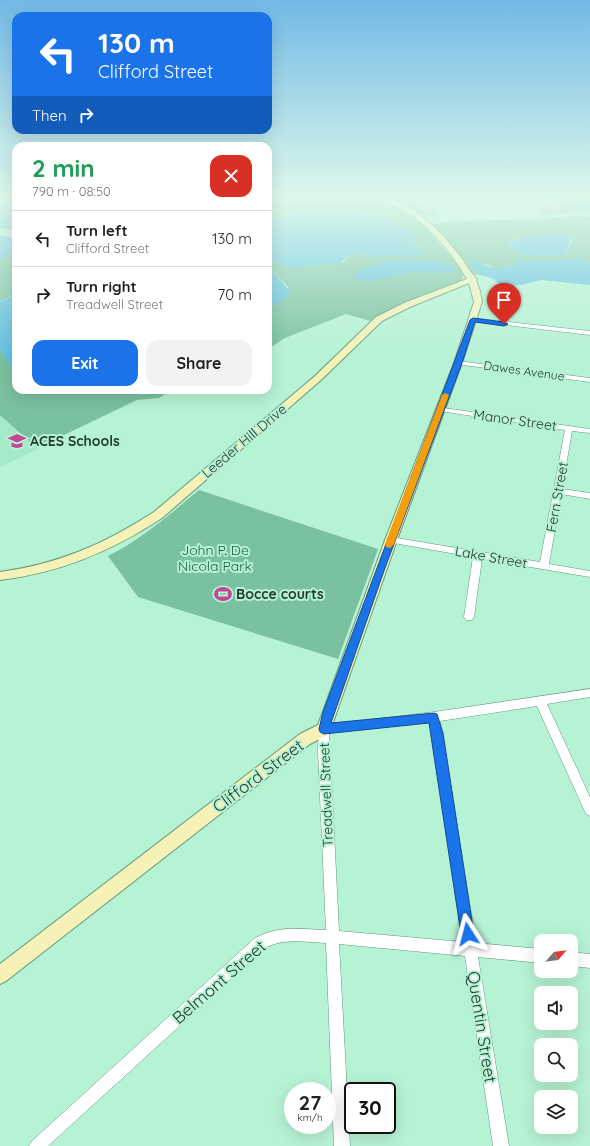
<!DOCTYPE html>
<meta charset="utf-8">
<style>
body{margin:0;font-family:Quicksand,sans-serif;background:#f2f2f2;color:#222;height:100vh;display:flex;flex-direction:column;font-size:15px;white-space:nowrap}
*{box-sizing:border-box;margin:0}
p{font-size:13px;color:#767676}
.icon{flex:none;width:22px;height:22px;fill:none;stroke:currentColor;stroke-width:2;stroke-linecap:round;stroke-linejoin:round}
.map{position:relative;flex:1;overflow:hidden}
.sheet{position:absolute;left:12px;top:142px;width:260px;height:252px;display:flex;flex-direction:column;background:#fff;border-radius:12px;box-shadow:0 4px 16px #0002}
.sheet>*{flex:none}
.banner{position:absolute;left:12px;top:12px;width:260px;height:122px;border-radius:12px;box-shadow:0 4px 16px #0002;background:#1a73e8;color:#fff;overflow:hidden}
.needle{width:26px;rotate:62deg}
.buttons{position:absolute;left:534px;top:934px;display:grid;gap:8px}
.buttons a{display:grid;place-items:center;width:44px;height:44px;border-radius:8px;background:#fff;box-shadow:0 4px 16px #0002;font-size:20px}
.speed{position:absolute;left:284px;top:1082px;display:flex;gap:8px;font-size:20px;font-weight:700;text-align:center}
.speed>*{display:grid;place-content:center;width:52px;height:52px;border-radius:50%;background:#fff;box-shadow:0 4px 16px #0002;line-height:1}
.speed small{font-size:10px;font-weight:400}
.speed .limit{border:2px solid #111;border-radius:6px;background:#fff;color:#111}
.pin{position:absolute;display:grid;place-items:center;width:34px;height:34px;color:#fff;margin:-41px -17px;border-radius:50% 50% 50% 0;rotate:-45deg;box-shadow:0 0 4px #0007}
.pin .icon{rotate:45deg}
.me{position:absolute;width:44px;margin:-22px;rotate:351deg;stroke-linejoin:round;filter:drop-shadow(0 0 3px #0008)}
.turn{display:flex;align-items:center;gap:14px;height:84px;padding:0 20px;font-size:18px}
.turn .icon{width:52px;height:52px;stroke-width:2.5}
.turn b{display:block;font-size:28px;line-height:34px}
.then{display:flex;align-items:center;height:38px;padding:0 20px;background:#0003;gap:8px;font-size:15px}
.round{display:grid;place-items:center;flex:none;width:42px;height:42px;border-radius:12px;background:#f2f2f2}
.headline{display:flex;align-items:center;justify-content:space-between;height:68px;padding:0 20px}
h1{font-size:24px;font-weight:800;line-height:30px;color:#1e9e55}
.primary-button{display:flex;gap:8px;margin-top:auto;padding:8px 20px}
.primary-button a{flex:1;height:46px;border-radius:12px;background:#1a73e8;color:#fff;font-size:16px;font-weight:800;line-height:46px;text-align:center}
.primary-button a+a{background:#f2f2f2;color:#222}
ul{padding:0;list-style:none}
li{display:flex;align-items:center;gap:12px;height:56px;padding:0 20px;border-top:1px solid #e0e0e0}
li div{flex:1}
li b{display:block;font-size:15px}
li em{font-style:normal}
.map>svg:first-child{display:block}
</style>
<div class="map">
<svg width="590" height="1146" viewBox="0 0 590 1146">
<rect width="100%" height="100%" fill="#b6f2d4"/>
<path fill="#a4e9c8" d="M0,411L42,447L0,467Z"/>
<path fill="#7ac1a0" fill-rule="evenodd" d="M268,199H382L407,212L422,223L464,272L462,280L402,303L370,321L346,314L285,338L268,349V307L287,296L288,287L268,266V260L291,268L327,264L340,265L349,256L360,253L371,257L398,256L413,258L422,250L413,242L414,234C403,227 390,222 378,217C334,201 311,204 268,221Z
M401,199H413L423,210L435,213L439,216C425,219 412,208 402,202Z
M534,199H538L546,212H565L555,199H590V211H567L568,213L566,214L548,213V215L542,214L538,212L542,211Z
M579,215L580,217H590V263L580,259L514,265L504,268L494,269L489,265L469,262L480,275L474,274L430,225L452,221L547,219L546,217L570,218L569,217ZM563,234L573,239L565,255L528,256L516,253L508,244L510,241L522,238Z
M13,249H16V294L0,301V260Z
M0,349L16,377V390H172L159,398L137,400L37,448L0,415Z
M199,490L378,549L338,659L138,597L108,556C142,539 170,514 199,490Z"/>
<path fill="#62c0e1" d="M566,199H590V208C580,209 568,211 566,199Z
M16,201V230L0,228V208L4,204Z
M321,206C352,205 388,217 414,234L415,238L413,242L426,254L413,258L398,256L371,257L360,253L349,256L342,261L340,265L327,264L291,268L268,260V221L293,212Z
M563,234L568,235V237L573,239L571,240L565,255L528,256L516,253L508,244C514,236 552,235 563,234Z
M0,235L16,239V249L0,260Z
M470,259C488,265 495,273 514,265L516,260L580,259L590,263V285L541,280L521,285L503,286L491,278L480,275L469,262Z
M427,260H437L453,266L454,270L448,272H412L371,281L354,278L353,275C363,270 373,263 385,261C399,259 412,262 427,260Z
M268,266L290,291C286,300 276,304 268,307Z
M16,295V377L0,349V301Z"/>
<path fill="#dca8c6" stroke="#a2718e" d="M538,199H555L565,212H546Z"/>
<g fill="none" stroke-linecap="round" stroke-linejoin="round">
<g stroke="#619a80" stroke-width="1">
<path id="street" d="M473,318L590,331V335L471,321V319Z
M458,361L590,378V382L456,364V362Z
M437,407L590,429V433L572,431L562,489L590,493V499L561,494L549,564L590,571V577L482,559L474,617L472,620H466L464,617L473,557L388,542L387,540L391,537L540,562L565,430L440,411L436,409Z
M590,689V697L547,704L590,797V816L586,814L537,706L440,721L476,943L541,949V963L478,957L509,1146H493L465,956L339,944L350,1146H334L326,943C306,942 283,938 265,948L48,1146H29L32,1141L255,938C280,925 299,929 326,930L318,751L319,729L320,726L434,712ZM430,722L463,942L339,931L329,733Z
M571,952L590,954V968L571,966Z"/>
</g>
<g stroke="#619a80" stroke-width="2">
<path id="secondary" d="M384,199C411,199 443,234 459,255C465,262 470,273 477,279L476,280L480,291L482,302L462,363L397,540L329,734L310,744L6,981L0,984V964L300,734L318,725L385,540L454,363L474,302L469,283L410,307L382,321L321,380L162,518C112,551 60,573 0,580V572C59,564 104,544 154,512L315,376L376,317L404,303L467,279C453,255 434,231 411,215C403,209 392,206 384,199Z"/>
</g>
<use href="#street" fill="#fff" fill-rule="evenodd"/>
<use href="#secondary" fill="#f6f1b7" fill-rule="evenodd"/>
</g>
<linearGradient id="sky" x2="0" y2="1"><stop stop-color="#72b9e5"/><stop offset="0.55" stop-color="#def9ec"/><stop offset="1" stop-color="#def9ec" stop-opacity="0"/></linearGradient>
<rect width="590" height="360" fill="url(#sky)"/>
<path fill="#1a73e8" stroke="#114b97" d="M473,318L504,322L508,324L504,326L475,322L462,363L385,568L331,723L434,713L437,714L443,733L474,934L472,938L468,940L463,938L461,934L429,723L324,734L320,732L319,729L323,712L470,320Z"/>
<path fill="#f59e0b" d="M445,393L449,395L394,544L390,548L386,547L385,544L442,395Z"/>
<defs>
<g id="school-bare" transform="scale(1.38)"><path d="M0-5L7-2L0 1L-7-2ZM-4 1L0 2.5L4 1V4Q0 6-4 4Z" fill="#c24798" stroke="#b6f2d4" stroke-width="2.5" paint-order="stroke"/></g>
<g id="stadium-bare" transform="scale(1.38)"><path d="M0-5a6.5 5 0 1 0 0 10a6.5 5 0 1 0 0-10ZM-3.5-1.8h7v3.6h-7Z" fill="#c24798" stroke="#b6f2d4" stroke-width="2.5" paint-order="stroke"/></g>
</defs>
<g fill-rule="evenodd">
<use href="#school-bare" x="17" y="441"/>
<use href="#stadium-bare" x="223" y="594"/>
</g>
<g text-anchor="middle" stroke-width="4" stroke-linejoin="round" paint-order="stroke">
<g font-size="12" fill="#243c31" stroke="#b6f2d4">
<text transform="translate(524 371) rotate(8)" y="4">Dawes Avenue</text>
</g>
<g font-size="14" fill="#243c31" stroke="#b6f2d4">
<text transform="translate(515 420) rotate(8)" y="5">Manor Street</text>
<text transform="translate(244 441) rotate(-40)" y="5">Leeder Hill Drive</text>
<text transform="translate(557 497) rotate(-80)" y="5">Fern Street</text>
<text transform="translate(491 557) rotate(10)" y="5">Lake Street</text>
<text transform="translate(326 795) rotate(-92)" y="5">Treadwell Street</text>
</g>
<g font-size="14" font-weight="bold" fill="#243c31" stroke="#b6f2d4" text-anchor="start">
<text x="30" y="446">ACES Schools</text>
<text x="236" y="599">Bocce courts</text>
</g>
<g font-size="14" fill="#1a5c42" stroke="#b6f2d4">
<text x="215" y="555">John P. De<tspan x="215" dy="16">Nicola Park</tspan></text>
</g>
<g font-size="17" fill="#243c31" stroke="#b6f2d4">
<text transform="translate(258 776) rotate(-37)" y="6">Clifford Street</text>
<text transform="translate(219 982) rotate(-41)" y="6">Belmont Street</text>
<text transform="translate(482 1027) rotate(81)" y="6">Quentin Street</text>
</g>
</g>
</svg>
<div class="buttons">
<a><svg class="needle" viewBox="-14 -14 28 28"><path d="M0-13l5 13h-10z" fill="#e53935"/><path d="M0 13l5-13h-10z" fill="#767676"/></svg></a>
<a><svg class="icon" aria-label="sound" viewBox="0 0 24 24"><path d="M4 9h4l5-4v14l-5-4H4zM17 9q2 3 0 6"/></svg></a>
<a><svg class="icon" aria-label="search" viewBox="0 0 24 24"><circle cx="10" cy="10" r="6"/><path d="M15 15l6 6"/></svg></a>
<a><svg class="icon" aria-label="layers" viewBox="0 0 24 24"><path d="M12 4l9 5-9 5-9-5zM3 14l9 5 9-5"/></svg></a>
</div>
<div class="speed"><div>27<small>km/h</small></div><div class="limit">30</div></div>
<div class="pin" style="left:504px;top:324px;background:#d93025"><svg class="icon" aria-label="arrive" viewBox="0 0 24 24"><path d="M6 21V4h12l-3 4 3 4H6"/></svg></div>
<svg class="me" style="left:468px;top:934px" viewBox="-20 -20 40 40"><path d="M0-17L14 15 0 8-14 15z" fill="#1a73e8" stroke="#fff" stroke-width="4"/></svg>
<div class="banner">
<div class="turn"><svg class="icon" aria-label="left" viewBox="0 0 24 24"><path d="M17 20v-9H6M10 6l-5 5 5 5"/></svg><div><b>130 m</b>Clifford Street</div></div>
<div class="then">Then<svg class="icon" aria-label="right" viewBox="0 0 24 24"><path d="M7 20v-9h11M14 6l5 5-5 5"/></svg></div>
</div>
<section class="sheet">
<div class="headline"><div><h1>2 min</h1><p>790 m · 08:50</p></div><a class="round" style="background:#d93025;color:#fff"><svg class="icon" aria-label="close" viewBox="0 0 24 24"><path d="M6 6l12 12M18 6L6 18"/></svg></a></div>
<ul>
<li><svg class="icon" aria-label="left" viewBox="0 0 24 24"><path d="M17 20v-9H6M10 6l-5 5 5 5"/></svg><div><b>Turn left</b><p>Clifford Street</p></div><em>130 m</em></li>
<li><svg class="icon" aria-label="right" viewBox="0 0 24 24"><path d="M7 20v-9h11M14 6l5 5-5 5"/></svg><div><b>Turn right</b><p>Treadwell Street</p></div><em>70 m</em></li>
</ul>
<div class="primary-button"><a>Exit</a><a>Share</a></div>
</section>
</div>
